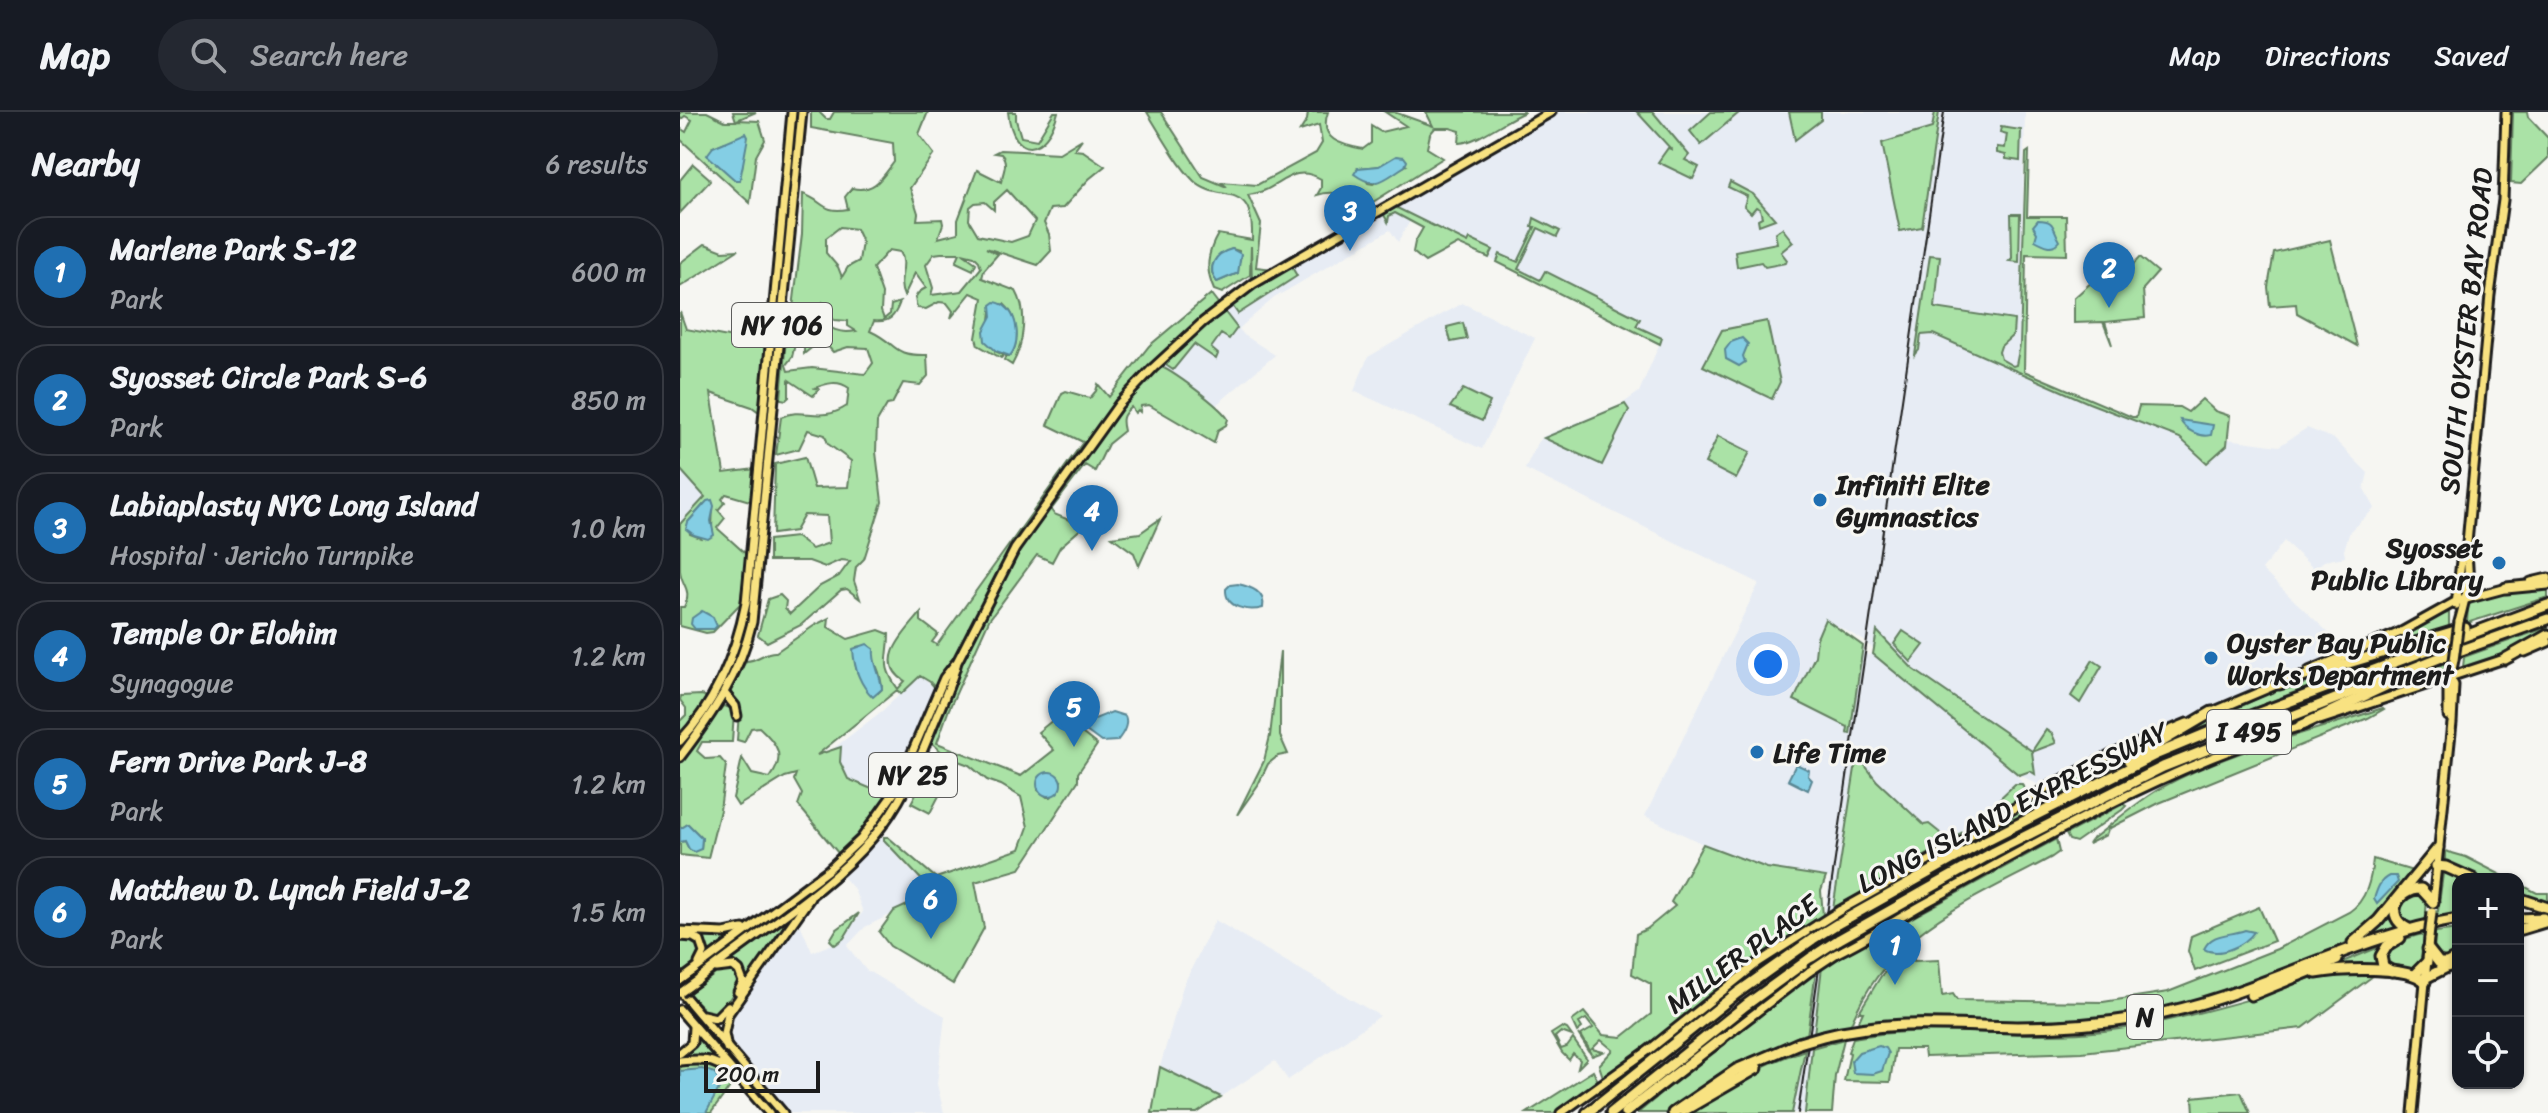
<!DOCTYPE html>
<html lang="en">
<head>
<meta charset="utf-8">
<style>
	:root { --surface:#171b24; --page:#242831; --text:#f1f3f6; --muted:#9ea1a6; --line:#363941; --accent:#1f6fb2 }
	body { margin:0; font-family:Sriracha,sans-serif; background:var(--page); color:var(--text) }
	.controls { position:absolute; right:24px; bottom:24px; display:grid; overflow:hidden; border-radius:16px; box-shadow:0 2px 6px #0004 }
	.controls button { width:72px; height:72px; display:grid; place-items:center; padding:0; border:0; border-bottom:2px solid var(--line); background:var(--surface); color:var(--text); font:40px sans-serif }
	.scale { position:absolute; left:24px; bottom:20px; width:116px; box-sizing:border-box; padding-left:8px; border:4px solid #1c1c1c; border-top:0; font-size:22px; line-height:28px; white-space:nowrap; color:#1c1c1c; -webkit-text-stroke:6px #f6f6f2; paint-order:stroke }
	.you { position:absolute; left:1088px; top:552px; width:28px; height:28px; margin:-20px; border:6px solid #fff; border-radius:50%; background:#1a73e8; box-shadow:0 0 0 12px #1a73e833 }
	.badge { display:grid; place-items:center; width:52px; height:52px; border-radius:50%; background:var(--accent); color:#fff; font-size:26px; font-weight:700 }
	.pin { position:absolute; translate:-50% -66px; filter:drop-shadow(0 2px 4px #0008) }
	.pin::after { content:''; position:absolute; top:42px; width:28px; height:24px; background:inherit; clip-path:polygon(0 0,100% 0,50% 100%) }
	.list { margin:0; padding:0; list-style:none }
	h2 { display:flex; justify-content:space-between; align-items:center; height:104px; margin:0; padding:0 32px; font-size:34px }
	h2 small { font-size:26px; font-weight:400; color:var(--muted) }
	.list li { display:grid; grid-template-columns:52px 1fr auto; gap:24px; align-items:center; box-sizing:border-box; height:112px; margin:0 16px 16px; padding:0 16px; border:2px solid var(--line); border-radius:32px }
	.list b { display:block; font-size:30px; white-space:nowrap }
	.list p { margin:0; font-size:26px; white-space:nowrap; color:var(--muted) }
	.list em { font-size:26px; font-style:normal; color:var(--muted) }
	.icon { flex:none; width:44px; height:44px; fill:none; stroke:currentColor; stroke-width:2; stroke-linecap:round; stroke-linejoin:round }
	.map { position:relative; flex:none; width:1868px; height:1001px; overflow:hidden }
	header { display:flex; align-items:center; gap:48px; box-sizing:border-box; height:112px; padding:0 40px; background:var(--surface); border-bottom:2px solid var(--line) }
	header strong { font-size:38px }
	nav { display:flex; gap:44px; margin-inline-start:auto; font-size:28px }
	.search { width:560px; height:72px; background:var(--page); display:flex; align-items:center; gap:20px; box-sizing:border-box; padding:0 28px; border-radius:44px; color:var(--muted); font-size:30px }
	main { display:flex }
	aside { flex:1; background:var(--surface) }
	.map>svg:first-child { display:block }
	.built { fill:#e7ecf4; fill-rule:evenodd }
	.green { fill:#aae2a6; stroke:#637f61; stroke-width:2; fill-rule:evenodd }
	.water { fill:#84cee4; stroke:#5a8794; stroke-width:2 }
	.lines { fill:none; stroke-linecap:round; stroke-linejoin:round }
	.major-casing { stroke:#1c1c1c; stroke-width:13 }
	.highway-casing { stroke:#1c1c1c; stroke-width:15 }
	.major { stroke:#f8e281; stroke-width:7 }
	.highway { stroke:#f8e281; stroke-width:9 }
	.rail { stroke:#1c1c1c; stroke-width:2 }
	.major-bridge-casing { stroke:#1c1c1c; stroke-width:13; stroke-linecap:butt }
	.highway-bridge-casing { stroke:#1c1c1c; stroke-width:15; stroke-linecap:butt }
	.major-bridge { stroke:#f8e281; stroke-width:7 }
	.highway-bridge { stroke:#f8e281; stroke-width:9 }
	.poi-dot { fill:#1f6fb2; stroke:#f6f6f2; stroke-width:3 }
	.labels { text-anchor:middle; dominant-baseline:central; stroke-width:6; stroke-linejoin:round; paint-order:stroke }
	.shield { fill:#f6f6f2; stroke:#5d5d5c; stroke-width:2 }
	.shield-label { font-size:26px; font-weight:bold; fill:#1c1c1c }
	.street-label { font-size:28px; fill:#1c1c1c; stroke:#f6f6f2 }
	.poi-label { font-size:28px; font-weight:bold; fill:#1c1c1c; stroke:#f6f6f2; text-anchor:start }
</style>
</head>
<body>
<header>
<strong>Map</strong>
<div class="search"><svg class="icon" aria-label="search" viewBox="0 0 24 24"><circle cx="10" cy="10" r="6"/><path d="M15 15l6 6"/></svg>Search here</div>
<nav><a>Map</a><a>Directions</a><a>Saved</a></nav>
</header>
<main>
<aside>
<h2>Nearby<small>6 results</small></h2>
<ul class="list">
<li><span class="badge">1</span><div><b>Marlene Park S-12</b><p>Park</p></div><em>600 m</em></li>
<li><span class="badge">2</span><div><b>Syosset Circle Park S-6</b><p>Park</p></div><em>850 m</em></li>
<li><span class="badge">3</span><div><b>Labiaplasty NYC Long Island</b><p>Hospital · Jericho Turnpike</p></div><em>1.0 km</em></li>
<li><span class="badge">4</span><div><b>Temple Or Elohim</b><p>Synagogue</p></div><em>1.2 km</em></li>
<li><span class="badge">5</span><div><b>Fern Drive Park J-8</b><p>Park</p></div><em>1.2 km</em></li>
<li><span class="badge">6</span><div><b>Matthew D. Lynch Field J-2</b><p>Park</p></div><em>1.5 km</em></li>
</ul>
</aside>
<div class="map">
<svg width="1868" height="1001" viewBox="0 0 1868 1001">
	<rect width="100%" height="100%" fill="#f6f6f2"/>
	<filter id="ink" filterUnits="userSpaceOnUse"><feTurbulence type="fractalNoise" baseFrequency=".0125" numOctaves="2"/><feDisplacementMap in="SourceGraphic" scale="16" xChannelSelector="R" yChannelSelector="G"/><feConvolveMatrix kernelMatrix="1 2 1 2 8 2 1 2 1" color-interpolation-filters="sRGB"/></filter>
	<g filter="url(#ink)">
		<!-- built -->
		<g class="built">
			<path d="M 877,0 L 1345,0 L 1340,233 L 1336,256 L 1500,326 L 1526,352 L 1546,333 L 1547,327 L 1599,334 L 1627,316 L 1654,327 L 1688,361 L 1684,377 L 1695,396 L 1670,419 L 1664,438 L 1665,445 L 1644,449 L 1634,457 L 1604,429 L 1582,458 L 1668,539 L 1367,674 L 1357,672 L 1336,661 L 1344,675 L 1344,685 L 1268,731 L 1245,713 L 1197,669 L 1181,649 L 1177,650 L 1124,1001 L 1111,1001 L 1150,766 L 1087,756 L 1023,732 L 965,704 L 1079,471 L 845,357 L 856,333 L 864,324 L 942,292 L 959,280 L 982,226 L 956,214 L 959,207 L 865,160 L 861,168 L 837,157 L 840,152 L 820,143 L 817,150 L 809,146 L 812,138 L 791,127 L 788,132 L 728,105 L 730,109 L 718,130 L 710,118 L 594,186 L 564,212 L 559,217 L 564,223 L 595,243 L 535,294 L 500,265 L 476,253 L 572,174 L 857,9 ZM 1152,511 L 1183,528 L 1295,625 L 1191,541 L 1189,544 L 1184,539 L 1184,536 Z"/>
			<path d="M 782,191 L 855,226 L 802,337 L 674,279 L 688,245 Z"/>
			<path d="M 0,357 L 25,385 L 0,412 Z"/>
			<path d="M 240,564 L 256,577 L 242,614 L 206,683 L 168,667 L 154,636 L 202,599 Z"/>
			<path d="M 199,721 L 224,752 L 255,781 L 185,815 L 167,834 L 186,858 L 265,904 L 257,972 L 264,1001 L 107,1001 L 80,966 L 50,935 L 54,901 L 118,807 L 132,840 L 158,830 L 183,800 L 174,777 L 161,762 Z"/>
			<path d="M 535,808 L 700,904 L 608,968 L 595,949 L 541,985 L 480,955 L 503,874 Z"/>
		</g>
		<!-- green -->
		<g class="green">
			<path d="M 0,0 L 27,0 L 45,9 L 56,9 L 53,0 L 76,0 L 57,8 L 79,9 L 85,28 L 76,44 L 70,91 L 0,27 L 0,16 L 6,20 L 12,8 L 5,4 L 0,8 ZM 45,30 L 64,40 L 62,56 L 33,35 Z"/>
			<path d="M 131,0 L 139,0 L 146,7 L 150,7 L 154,0 L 248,0 L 239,22 L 254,42 L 230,76 L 238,101 L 237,108 L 262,107 L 263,112 L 258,126 L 278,121 L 278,108 L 297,58 L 321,70 C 323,60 329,50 321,42 L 314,41 L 320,38 L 379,41 L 402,27 L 394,38 L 403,39 L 425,54 L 409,67 L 383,96 L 370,97 L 364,111 L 369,122 L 371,139 L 358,153 L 306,136 L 318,142 L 304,158 L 302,166 L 336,179 C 348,200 344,232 332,253 L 324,248 L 326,244 L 330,244 C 341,230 337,203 324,192 L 311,199 L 310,208 L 315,239 L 324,243 L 321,246 L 298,233 L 296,226 L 303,186 L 291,181 L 271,206 L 273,199 L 267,191 L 259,190 L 246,197 L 238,196 C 232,186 237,180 246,176 L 235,161 L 224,184 C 216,169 229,153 220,140 L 209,138 L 193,156 L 202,182 L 201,199 L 204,207 L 210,202 L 211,193 L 220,190 C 215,204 210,211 194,209 L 190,219 C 219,232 210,244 247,243 L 248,264 L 240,273 L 223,271 L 212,292 L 207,293 L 197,310 L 196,340 L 202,390 L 184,447 L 176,455 L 174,469 L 180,487 L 167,477 L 161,478 L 121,513 L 87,530 L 78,523 L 88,487 L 100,483 L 106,489 L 105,497 L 110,502 L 140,474 L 159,464 L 170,449 L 161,448 L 145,455 L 129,449 L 89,449 L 89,428 L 116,425 L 132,437 L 149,431 L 147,404 L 124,403 L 115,419 L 93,422 L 95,352 L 125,345 L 134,376 L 168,375 L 171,349 L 148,332 L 145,323 L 128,318 L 119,337 L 96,343 L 101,305 C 123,294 140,312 167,294 L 169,276 C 158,268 147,271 135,276 L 139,277 L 133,284 L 109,268 L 109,285 L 106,288 L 101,287 L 107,213 L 114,209 L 136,210 L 114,200 L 113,196 L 122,122 L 123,82 C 143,88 142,102 168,97 L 165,85 L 172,76 C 194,81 202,66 214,50 L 213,31 L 131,16 ZM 327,78 L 355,109 L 348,124 L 331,130 L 298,123 L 289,108 L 290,95 L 295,91 L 305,90 L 314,98 L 314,90 ZM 160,115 L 176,117 L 182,130 L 179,149 L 168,155 L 162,165 L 158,155 L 146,141 L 146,126 ZM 261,141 L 280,141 L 276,150 L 293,158 L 296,151 L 282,141 L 294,144 L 299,149 L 301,156 L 282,179 L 251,183 L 253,176 L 246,153 L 254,142 ZM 143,191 L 154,208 L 168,209 L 168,214 L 176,219 C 161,222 147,218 141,204 ZM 119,229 L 124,232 L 124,242 L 135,233 L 145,231 L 153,240 L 168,235 L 188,236 L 193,251 L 185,262 L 132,256 L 108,259 L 106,253 L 112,245 L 115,232 Z"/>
			<path d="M 328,0 L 336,0 L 336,8 L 341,25 L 357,28 L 374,0 L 378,0 C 366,45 333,48 328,0 Z"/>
			<path d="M 467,0 L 481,0 L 523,65 L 547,75 L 541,70 L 577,73 L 636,41 L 642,31 L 639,13 L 620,19 L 627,8 L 628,0 L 648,0 C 638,28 662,33 683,37 L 691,31 L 691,14 L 701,20 L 726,14 L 705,0 L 714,0 L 753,14 L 746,0 L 845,0 C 824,8 799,30 779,31 L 780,19 L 770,16 L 755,16 L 750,22 L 747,36 L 763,46 L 693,90 C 672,88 659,76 637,83 L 641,76 L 641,67 C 610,49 599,80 568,83 L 581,112 L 576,155 L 593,157 L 572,171 L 571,134 L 570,163 L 542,181 L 534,178 C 525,158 527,141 538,122 L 572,128 C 574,64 540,94 514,69 C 497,52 480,21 467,0 ZM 699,54 L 725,54 L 693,72 L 688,71 L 678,56 ZM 552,137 L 559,139 L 558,161 L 537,170 C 525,155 536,143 552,137 Z"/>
			<path d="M 957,0 L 973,0 L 1009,43 L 1005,48 L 1019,55 L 1013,67 L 978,50 L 988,36 L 991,37 Z"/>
			<path d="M 1031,0 L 1060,0 L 1021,33 L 1010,19 Z"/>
			<path d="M 1109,0 L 1141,0 L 1141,8 L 1115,28 Z"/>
			<path d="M 1255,0 L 1259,0 L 1242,115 L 1220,119 L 1202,31 L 1252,16 Z"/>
			<path d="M 1833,0 L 1847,0 L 1848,5 L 1868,26 L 1868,46 L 1841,72 L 1831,71 Z"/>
			<path d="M 1321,15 L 1341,18 L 1340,49 L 1326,47 L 1326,43 L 1317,41 L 1317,35 L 1325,36 L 1327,22 L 1320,20 Z"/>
			<path d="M 1349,39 L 1347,104 L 1386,104 L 1387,143 L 1346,142 L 1344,259 L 1452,305 L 1456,305 L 1459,294 L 1499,295 L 1508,300 L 1522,287 L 1535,299 L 1550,304 L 1547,333 L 1527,351 L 1500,326 L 1409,291 L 1253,222 L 1241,223 L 1239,238 L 1235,243 L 1250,143 L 1260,144 L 1255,196 L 1334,208 L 1333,223 L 1321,234 L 1319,240 L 1321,247 L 1333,254 L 1336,253 L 1340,233 L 1346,41 Z"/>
			<path d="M 13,52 L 29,66 L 30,69 L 0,101 L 0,68 Z"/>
			<path d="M 1050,70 L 1073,82 L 1095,107 L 1079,113 L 1078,107 L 1082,105 L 1080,97 L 1076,95 L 1071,101 L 1064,94 L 1067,84 L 1048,75 Z"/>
			<path d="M 709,92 L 788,131 L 790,127 L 813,138 L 809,146 L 778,132 L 745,150 L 733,140 L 735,130 L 743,116 L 715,101 L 709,104 L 708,110 L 700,96 Z"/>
			<path d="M 1331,102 L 1340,102 L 1339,150 L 1329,149 L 1332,146 Z"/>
			<path d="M 854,106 L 880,119 L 877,125 L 858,116 L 838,157 L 860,168 L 865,159 L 960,207 L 956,214 L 982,226 L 980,232 L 817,150 L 820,142 L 838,150 L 855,115 L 852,115 Z"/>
			<path d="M 1102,116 L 1113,130 L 1101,140 L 1107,148 L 1106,151 L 1085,155 L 1081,150 L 1057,155 L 1055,139 L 1097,131 L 1095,121 Z"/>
			<path d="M 1650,128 L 1677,234 L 1617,201 L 1616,192 L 1590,194 L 1588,175 L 1594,141 Z"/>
			<path d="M 25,132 L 43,139 L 58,138 L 0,175 L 0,151 Z"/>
			<path d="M 1426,145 L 1445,161 L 1460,145 L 1478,160 L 1463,177 L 1465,206 L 1425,210 L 1432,233 L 1423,210 L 1394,211 L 1394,186 L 1414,168 L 1414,146 Z"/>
			<path d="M 609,150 L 617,164 L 558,202 L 549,189 Z"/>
			<path d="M 531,182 L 557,216 L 549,227 L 541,222 L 531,236 L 538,242 L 536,247 L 514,232 L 493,258 L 480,249 L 477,253 C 492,258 541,295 548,307 L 546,313 L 538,318 L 534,331 L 469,293 L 461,294 L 460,300 L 458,298 L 455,301 L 451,295 C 442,303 441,307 444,319 L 428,332 L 415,359 L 405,353 L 371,398 L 374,402 L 404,414 L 380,435 L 372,450 L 357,443 L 309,508 L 269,597 L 257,631 L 341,664 L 374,638 L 358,620 L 379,603 L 417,633 L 398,661 L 398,669 L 340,757 L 295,770 L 304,816 L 273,872 L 210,834 L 199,820 L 214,799 L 254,781 L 204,728 L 204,725 L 208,725 L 256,766 L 340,737 L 348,715 L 341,685 L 321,673 L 307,668 L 289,653 L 267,645 L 250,629 L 276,551 L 256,577 L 250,570 L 240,564 L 221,582 L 217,578 L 137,643 L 161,635 L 160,650 L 168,667 L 206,683 L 181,719 L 158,741 L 118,693 L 122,682 L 114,668 L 116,662 L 105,665 L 58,694 L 53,686 L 62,646 L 72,662 L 90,666 C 106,644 98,632 79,615 L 71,616 L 64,630 L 57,628 L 59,600 L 48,582 L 66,549 C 78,549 85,539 96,540 L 135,513 L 149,506 L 148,515 L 168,527 L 199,518 L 209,522 C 209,549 200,551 218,577 L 225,569 C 193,550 226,519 241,501 L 241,509 L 258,522 L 252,530 L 257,533 L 403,330 L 368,313 L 382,281 L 386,279 L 410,286 L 416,279 L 418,272 L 429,285 L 469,234 ZM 184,534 C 194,546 201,561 202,577 L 198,581 C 178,567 172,560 177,535 ZM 359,667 L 381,669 L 378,678 L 371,685 L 367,685 L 358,678 Z"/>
			<path d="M 0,200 L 6,217 L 53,226 L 59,226 L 62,221 L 79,224 L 85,216 L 83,303 L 72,295 L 31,281 L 44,361 L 76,357 L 73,390 L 46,382 L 42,387 L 45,390 L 38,398 L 45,406 L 37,416 L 67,443 L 60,492 L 33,520 L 26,521 L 0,514 L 0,495 L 4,495 C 13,476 1,474 0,458 C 0,443 0,427 0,412 L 25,385 L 0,357 ZM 24,392 L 33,394 L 32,416 L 21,426 L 10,422 L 8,410 Z"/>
			<path d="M 1087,209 L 1100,270 L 1092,287 L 1023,254 L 1042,218 Z"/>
			<path d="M 783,211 L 787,227 L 771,230 L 767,215 Z"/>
			<path d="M 783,277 L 810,290 L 802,309 L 770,295 Z"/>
			<path d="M 945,292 L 949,298 L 922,353 L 864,326 Z"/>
			<path d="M 1038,324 L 1070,340 L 1056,367 L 1025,351 Z"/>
			<path d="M 480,407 L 459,454 L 454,441 L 432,425 L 460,421 Z"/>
			<path d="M 1868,473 L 1868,485 L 1787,511 L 1788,494 L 1792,489 L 1850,475 Z"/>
			<path d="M 1769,501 L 1769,517 L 1694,538 L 1762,502 Z"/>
			<path d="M 1145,507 L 1183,534 L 1170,622 L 1167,621 L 1168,615 L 1114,588 L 1135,544 L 1137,526 Z"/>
			<path d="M 1868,515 L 1868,520 L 1818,545 L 1786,557 L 1783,556 L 1784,545 Z"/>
			<path d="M 1197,519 L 1233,557 L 1352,639 L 1366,618 L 1372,622 L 1376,631 L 1352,640 L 1355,662 L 1350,659 L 1339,663 L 1193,542 Z"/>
			<path d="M 1223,519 L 1244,533 L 1231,550 L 1214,532 Z"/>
			<path d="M 1744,531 L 1485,630 L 1608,572 Z"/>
			<path d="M 600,539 L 600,624 L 608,642 L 598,644 L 588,652 L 578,673 L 557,703 L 584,649 L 590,624 Z"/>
			<path d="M 1413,548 L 1422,554 L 1400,591 L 1391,584 Z"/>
			<path d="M 1765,551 L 1764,563 L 1660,598 Z"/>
			<path d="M 21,583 L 25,584 L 26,591 L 0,623 L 0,609 L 6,603 L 6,596 L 0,588 L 1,584 Z"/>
			<path d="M 1665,588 L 1609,614 L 1513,649 L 1387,708 L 1513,647 Z"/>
			<path d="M 43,594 L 51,596 L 54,600 L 52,630 L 22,630 L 17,639 L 26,647 L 40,646 L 46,653 L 40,698 L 28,746 L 0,743 L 0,730 L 5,729 L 9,737 L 21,737 L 22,726 L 8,712 L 0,717 L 0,647 Z"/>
			<path d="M 1703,596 L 1704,597 L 1688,606 L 1479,691 L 1428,717 L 1426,723 L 1408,732 L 1411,728 C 1434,711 1456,690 1481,676 C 1550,638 1629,621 1703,596 Z"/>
			<path d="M 1480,625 L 1456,642 L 1369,688 L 1367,679 L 1392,665 Z"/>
			<path d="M 1181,648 L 1197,669 L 1244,713 L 1249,712 L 1269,728 L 1306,706 L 1316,695 L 1314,692 L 1335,672 L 1342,672 L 1346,682 L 1341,688 L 1153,797 L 1176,650 Z"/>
			<path d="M 241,672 L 260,682 L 250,701 L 231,691 Z"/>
			<path d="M 1354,687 L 1359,693 L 1155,807 L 1155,804 Z"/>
			<path d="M 1443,692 L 1446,694 L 1442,698 L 1396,730 L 1389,728 L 1386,722 Z"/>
			<path d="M 1363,720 L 1364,722 L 1153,840 L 1152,838 Z"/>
			<path d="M 1376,727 L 1379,740 L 1372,745 C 1289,790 1207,819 1170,914 L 1134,922 L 1142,855 Z"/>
			<path d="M 1023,732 L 1087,756 L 1146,765 L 1141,779 L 1143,804 L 1070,852 L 924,968 L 919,953 L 933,938 L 921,928 L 912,937 L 923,940 L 912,944 L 898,922 L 912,942 L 901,923 L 913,916 L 906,907 L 899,911 L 902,916 L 897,920 L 892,909 L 904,900 L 923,923 L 942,925 L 971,902 L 971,872 L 952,862 L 956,822 L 967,817 L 995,794 L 991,790 Z"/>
			<path d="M 1765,739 L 1786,745 L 1829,767 L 1801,767 L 1765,750 Z"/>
			<path d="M 1693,747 L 1733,759 L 1692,813 L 1675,827 L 1591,864 L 1516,889 L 1472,900 L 1399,910 L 1349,911 L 1241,906 L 1177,913 L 1183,900 L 1179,900 L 1201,864 L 1233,832 L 1234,849 L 1259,848 L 1262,884 L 1273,882 L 1277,888 L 1423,890 L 1488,880 L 1597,837 L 1669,800 C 1687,788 1691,767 1693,747 Z"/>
			<path d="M 1768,759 L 1789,767 L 1778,767 L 1778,802 L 1746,810 L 1723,812 L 1716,795 L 1733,778 L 1747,786 L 1746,800 L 1758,799 L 1763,762 Z"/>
			<path d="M 1838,771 L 1857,781 L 1868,781 L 1868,794 L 1838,784 Z"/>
			<path d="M 123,791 L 70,867 L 65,865 L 61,856 L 49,850 Z"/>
			<path d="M 1713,792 L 1718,817 L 1683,828 Z"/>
			<path d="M 1579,795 L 1594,829 L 1515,859 L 1508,839 L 1511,824 Z"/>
			<path d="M 179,801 L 164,826 L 155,833 L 150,828 L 156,818 Z"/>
			<path d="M 1139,815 L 1054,876 L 950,960 L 1053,874 Z"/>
			<path d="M 1778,817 L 1778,843 L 1761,849 L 1754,841 L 1755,823 L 1744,825 L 1740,853 L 1734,859 L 1707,855 L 1703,840 C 1722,822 1753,821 1778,817 Z"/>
			<path d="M 55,821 L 56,822 L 25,847 L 24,828 L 15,822 Z"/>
			<path d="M 0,826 L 13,827 L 22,833 L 20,847 L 0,862 Z"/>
			<path d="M 1702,834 L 1703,855 L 1645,857 Z"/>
			<path d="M 1132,851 L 1016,944 L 938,1001 L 1067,897 Z"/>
			<path d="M 45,855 L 57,859 L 60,871 L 40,901 L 25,902 L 21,897 L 22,895 L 8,882 Z"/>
			<path d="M 1136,859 L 1127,924 L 1117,926 L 1037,963 L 988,1001 L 958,1001 L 1062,914 Z"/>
			<path d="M 1654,859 L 1737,864 L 1738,867 L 1693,864 L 1623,916 L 1402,940 L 1245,945 L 1244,937 L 1215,937 L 1210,970 L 1164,969 L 1170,941 L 1168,940 L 1173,926 C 1255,910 1340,929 1424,919 C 1479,913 1531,898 1585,883 C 1609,876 1629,864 1654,859 Z"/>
			<path d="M 882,915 L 887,917 L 892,924 L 881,920 L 875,925 L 881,937 L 887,935 L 893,927 L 907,947 L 898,956 L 900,948 L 893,942 L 889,948 L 882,941 L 871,922 Z"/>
			<path d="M 18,923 L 41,950 L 28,945 L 5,947 L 4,945 L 11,939 Z"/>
			<path d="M 1164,927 L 1155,964 L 1152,1001 L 1125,1001 L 1132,936 Z"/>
			<path d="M 1125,938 L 1112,1001 L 1014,1001 C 1043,971 1086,951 1125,938 Z"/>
			<path d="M 21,949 L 42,955 L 55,968 L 31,1001 L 0,1001 L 0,951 Z"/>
			<path d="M 480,955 L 541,985 L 517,1001 L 472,1001 Z"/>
			<path d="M 913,959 L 919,971 L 874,1001 L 847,1001 Z"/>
			<path d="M 1561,980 L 1570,1001 L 1514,1001 L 1513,985 Z"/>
		</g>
		<!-- water -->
		<g class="water">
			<path d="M 66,21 L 68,25 L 60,68 L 55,68 L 27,43 L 33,35 Z"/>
			<path d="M 716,44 L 724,45 L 727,49 L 725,54 C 704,67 697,79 674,62 L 678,56 L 699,54 Z"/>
			<path d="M 1358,108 C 1376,108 1372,116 1380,129 C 1373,138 1364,133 1355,128 L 1357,121 L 1353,114 Z"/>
			<path d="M 552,137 L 561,142 L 558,161 L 537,170 C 526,156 535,141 552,137 Z"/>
			<path d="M 315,190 C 337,193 343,228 330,244 L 316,239 L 305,229 L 304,219 L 312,204 L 311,193 Z"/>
			<path d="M 1062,226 L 1068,232 L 1063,244 L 1065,250 L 1059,254 L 1046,247 L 1045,238 L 1051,230 Z"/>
			<path d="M 1500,308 L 1533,313 L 1531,323 C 1520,326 1505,318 1500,308 Z"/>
			<path d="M 32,388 L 34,394 L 31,409 L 34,423 L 28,427 L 14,423 L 6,417 L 8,410 L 27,389 Z"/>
			<path d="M 558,472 C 571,475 586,480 583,496 C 568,500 545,496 546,477 L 550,473 Z"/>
			<path d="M 22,499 L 33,505 L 37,514 L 34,517 L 15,517 L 11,512 L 12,506 Z"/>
			<path d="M 187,532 L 194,537 C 192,551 201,563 202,577 L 193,585 C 180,573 174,555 173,537 Z"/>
			<path d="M 432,600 L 445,604 C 449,613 443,622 437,629 L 421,630 L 406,619 L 412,608 Z"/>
			<path d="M 1116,652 L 1129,658 L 1128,664 L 1132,668 L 1128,678 L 1108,668 Z"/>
			<circle cx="369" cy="672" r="12"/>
			<path d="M 8,712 L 22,726 L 21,737 L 14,740 L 9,737 L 5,729 L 0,730 L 0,717 Z"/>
			<path d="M 1709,764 L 1716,764 L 1718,770 L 1697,792 L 1694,787 C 1697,777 1700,768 1709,764 Z"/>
			<path d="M 1565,818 L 1574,820 C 1565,833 1539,846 1524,837 C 1532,820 1549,824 1565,818 Z"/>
			<path d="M 1199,934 L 1205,936 L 1208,941 L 1202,959 L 1193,962 L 1173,961 L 1171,949 L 1179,940 Z"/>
			<path d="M 22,957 L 35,961 L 41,973 L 26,1001 L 0,1001 L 0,959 Z"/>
		</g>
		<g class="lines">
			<!-- major casing -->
			<g class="major-casing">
				<g id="major">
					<path d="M 1851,470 L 1868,466"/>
					<path d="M 1776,493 L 1781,449 L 1786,442"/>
					<path d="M 1779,510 C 1785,489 1792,463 1786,442 L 1810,183 L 1823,88 L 1826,0"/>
					<path d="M 1845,540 L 1868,530"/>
					<path d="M 1629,559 L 1723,519 L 1775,490 L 1831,475"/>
					<path d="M 45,582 L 55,594 L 57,604"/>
					<path d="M 1530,601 L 1603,570"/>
					<path d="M 1768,604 L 1768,576 L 1774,548"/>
					<path d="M 1640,608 L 1830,545"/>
					<path d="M 0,629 C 36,591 56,541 66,491 L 112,0"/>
					<path d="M 0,645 C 32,603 60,562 72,510 L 122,0"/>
					<path d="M 1753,791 L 1772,611 L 1774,573 L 1771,567"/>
					<path d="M 1159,799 L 1270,737 L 1366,676 L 1433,642 L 1507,611"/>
					<path d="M 0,819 L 44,821 L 63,817"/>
					<path d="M 0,824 L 13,825 L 20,829 L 24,841 L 19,851"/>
					<path d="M 1157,841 C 1186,827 1214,809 1242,793 C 1363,727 1492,651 1625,613"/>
					<path d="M 37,856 L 53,854 L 59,859 L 63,870 L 58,880"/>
					<path d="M 18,868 C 75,821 146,781 193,725 C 220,694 236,656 251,618 C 260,595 271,574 277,550 L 335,437 L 439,292 L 473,256 L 523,210 L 573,172 L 871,0"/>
					<path d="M 0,869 L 148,758 L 181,727 L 216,678 L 264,566 L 275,552"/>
					<path d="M 0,879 L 103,1001"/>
					<path d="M 0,898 L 89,1001"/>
					<path d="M 23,903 L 36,906 L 48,894"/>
					<path d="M 1040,928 L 1130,859"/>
					<path d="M 47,936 L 44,921 L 48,902 L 130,786"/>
					<path d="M 0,941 L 12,931 L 13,915"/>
					<path d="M 0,949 C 21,947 32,946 50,960"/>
					<path d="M 881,1001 L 969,938 L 1079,850 L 1137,813"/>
					<path d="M 1733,1001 L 1749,826"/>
				</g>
			</g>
			<!-- highway casing -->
			<g class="highway-casing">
				<g id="highway">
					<path d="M 1826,476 L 1868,472"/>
					<path d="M 1825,547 L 1868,523"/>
					<path d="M 1599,572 L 1785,516"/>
					<path d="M 1620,614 L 1725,565"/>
					<path d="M 1449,649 L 1532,600"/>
					<path d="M 1756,754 L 1766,755 L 1793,767"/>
					<path d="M 1838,786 L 1868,796"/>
					<path d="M 1838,807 L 1863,806"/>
					<path d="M 1157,812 L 1307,728 L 1477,642 L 1552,611 L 1868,493"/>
					<path d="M 1729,817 C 1702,805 1718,776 1741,777 L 1753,790"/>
					<path d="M 1838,818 L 1868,809"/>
					<path d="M 1158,828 L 1314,740 L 1483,655 L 1759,546 L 1868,507"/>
					<path d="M 1673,831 L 1698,809 L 1758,736"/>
					<path d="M 1748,837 L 1759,851 L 1767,851 L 1778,845"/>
					<path d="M 1711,859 L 1703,854 L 1701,844 L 1707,834 L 1720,826"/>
					<path d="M 1636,861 C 1659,857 1729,853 1745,870"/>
					<path d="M 1735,862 L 1747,850"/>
					<path d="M 1745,866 L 1771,853"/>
					<path d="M 1571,883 L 1657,848"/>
					<path d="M 1143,924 C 1212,907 1267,914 1337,915 C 1379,915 1422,912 1464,905 C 1574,886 1669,825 1778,807"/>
					<path d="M 1003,999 L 1077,956"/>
					<path d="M 907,1001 L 1057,881 L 1133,827"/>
					<path d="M 931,1001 L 1066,893 L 1132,845"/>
					<path d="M 945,1001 L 1041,927"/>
					<path d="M 993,1001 L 1056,958 L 1119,931"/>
				</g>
			</g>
			<!-- major -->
			<use href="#major" class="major"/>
			<!-- highway -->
			<use href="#highway" class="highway"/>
			<!-- rail -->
			<path class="rail" d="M 1118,1001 L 1264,0"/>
			<!-- major-bridge casing -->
			<g class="major-bridge-casing">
				<g id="major-bridge">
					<path d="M 1774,548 L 1779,510"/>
					<path d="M 1137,813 L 1159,799"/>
					<path d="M 1749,826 L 1752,800"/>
					<path d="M 1130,859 L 1157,841"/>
					<path d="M 0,881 L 18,868"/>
				</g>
			</g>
			<!-- highway-bridge casing -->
			<g class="highway-bridge-casing">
				<g id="highway-bridge">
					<path d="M 1133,827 L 1157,812"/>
					<path d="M 1132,845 L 1158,828"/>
					<path d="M 1119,931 L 1143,924"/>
				</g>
			</g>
			<!-- major-bridge -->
			<use href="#major-bridge" class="major-bridge"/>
			<!-- highway-bridge -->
			<use href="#highway-bridge" class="highway-bridge"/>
		</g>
	</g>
	<!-- markers -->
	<g class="poi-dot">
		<circle cx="1140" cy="388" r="8"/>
		<circle cx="1819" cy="451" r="8"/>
		<circle cx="1531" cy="546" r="8"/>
		<circle cx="1077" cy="640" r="8"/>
	</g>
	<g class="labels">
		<!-- shield labels -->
		<g class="shield">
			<rect x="52" y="191" width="100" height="44" rx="6"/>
			<rect x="1527" y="598" width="84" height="44" rx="6"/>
			<rect x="189" y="641" width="88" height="44" rx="6"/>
			<rect x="1447" y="883" width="36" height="44" rx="6"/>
		</g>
		<g class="shield-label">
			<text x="102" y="213">NY 106</text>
			<text x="1569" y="620">I 495</text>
			<text x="233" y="663">NY 25</text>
			<text x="1465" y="905">N</text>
		</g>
		<!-- street labels -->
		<g class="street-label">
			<text transform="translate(1786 219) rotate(-84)">SOUTH OYSTER BAY ROAD</text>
			<text transform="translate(1333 695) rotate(-27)">LONG ISLAND EXPRESSWAY</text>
			<text transform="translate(1062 842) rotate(-36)">MILLER PLACE</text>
		</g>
		<!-- poi labels -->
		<g class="poi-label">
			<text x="1156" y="372">Infiniti Elite<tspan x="1156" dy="32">Gymnastics</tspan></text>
			<text x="1803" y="435" text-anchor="end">Syosset<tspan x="1803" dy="32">Public Library</tspan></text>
			<text x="1547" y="530">Oyster Bay Public<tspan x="1547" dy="32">Works Department</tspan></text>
			<text x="1093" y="640">Life Time</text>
		</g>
	</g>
</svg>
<div class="controls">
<button>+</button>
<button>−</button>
<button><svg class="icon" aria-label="locate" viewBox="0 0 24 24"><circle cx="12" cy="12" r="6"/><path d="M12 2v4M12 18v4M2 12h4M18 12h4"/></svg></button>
</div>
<div class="scale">200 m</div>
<div class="you"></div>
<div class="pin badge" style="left:1215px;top:873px">1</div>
<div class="pin badge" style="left:1429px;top:196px">2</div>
<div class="pin badge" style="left:670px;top:139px">3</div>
<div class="pin badge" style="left:412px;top:439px">4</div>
<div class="pin badge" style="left:394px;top:635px">5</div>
<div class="pin badge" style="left:251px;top:827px">6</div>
</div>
</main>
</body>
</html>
